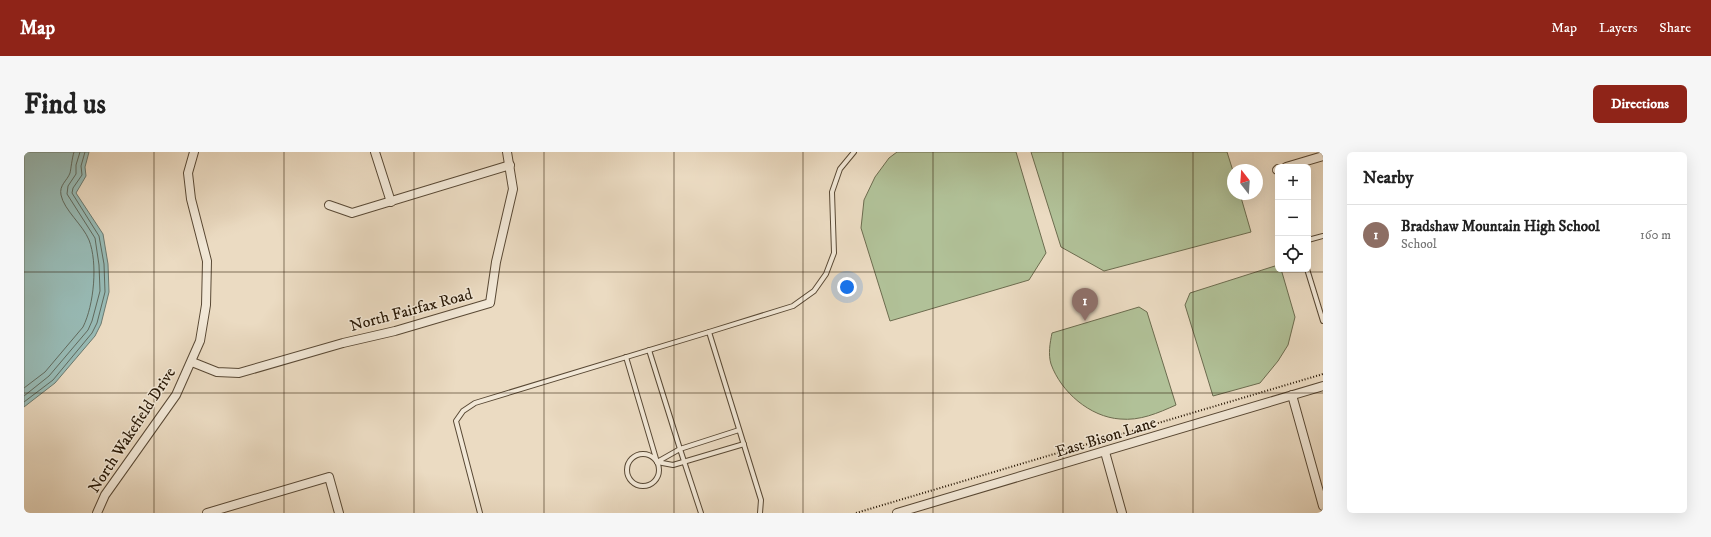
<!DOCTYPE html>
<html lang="en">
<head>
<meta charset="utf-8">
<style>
	:root { --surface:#fff; --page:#f6f6f6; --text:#222; --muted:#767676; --line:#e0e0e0; --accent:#8f2418 }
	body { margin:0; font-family:"IM FELL DW Pica",serif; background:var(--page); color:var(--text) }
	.controls { position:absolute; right:12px; top:12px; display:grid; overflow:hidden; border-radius:6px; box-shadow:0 4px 16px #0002 }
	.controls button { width:36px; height:36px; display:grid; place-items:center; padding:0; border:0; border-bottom:1px solid var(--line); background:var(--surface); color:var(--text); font:20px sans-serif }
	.compass { position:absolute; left:1203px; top:12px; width:36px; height:36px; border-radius:50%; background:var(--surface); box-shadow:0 4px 16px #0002; rotate:343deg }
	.you { position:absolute; left:823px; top:135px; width:14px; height:14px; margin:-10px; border:3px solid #fff; border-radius:50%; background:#1a73e8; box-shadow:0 0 0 6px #1a73e833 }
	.badge { display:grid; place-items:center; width:26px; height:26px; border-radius:50%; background:var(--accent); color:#fff; font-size:13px; font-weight:700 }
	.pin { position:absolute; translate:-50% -33px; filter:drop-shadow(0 1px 2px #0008) }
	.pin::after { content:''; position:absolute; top:21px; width:14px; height:12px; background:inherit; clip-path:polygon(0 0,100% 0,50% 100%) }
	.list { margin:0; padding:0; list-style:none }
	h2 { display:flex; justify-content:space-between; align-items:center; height:52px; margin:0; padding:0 16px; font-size:17px }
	h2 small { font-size:13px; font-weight:400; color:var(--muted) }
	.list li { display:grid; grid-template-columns:26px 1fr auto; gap:12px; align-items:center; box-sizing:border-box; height:60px; padding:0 16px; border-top:1px solid var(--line) }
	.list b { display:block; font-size:15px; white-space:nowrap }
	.list p { margin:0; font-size:13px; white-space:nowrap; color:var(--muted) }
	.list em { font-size:13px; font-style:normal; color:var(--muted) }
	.icon { flex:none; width:22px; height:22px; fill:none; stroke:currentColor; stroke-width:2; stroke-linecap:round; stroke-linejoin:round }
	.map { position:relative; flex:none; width:1299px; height:361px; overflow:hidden; border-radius:6px }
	header { display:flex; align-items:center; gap:24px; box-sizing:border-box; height:56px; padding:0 20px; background:var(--accent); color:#fff }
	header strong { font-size:19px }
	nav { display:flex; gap:22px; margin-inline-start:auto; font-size:14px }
	.intro { display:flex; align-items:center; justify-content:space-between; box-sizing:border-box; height:96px; padding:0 24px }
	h1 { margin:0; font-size:28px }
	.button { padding:10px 18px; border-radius:6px; background:var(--accent); color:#fff; font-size:14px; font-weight:700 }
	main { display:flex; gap:24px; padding:0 24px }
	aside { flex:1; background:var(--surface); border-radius:6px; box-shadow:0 4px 16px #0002 }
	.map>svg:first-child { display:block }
	.green { fill:#b1c198; stroke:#6c6c4f }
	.water { fill:#98bbb6; stroke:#6b7a70 }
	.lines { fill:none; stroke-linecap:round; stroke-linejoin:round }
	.shore { stroke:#606a5e; stroke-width:1 }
	.lane-casing { stroke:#594935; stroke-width:6 }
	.street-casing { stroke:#594935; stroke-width:10 }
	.path { stroke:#281806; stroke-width:2; stroke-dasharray:1 2; stroke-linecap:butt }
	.lane { stroke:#f2e8d7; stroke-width:4 }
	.street { stroke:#f2e8d7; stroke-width:8 }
	.grid { fill:none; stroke:#281806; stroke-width:1; stroke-opacity:0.55 }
	.labels { text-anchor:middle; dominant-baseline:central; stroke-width:3; stroke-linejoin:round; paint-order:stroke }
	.street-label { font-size:16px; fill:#281806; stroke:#f2e8d7 }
</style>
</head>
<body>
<header>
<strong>Map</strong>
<nav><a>Map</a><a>Layers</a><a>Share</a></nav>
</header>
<div class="intro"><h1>Find us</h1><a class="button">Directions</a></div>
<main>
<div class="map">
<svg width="1299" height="361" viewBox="0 0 1299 361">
	<rect width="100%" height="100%" fill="#ebdbc2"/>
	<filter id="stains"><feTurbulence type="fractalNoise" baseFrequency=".005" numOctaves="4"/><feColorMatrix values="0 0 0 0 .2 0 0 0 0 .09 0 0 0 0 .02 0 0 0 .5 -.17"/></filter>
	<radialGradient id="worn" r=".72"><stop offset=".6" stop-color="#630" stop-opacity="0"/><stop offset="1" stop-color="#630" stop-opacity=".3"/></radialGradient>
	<!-- green -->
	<g class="green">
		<path d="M 873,0 L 992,0 L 1022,101 L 1005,128 L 866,169 L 837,76 L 840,48 L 851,25 L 865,6 Z"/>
		<path d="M 1007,0 L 1203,0 L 1209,19 L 1209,42 L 1216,42 L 1227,80 L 1080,119 L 1037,95 Z"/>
		<path d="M 1254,113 L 1254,117 L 1257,117 L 1271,165 L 1264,193 L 1254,209 L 1236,231 L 1189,244 L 1161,153 L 1166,141 Z"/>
		<path d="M 1115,155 L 1123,160 L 1152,253 C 1134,261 1116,269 1096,267 C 1066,265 1037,240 1027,212 C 1024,202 1026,191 1028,181 Z"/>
	</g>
	<!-- water -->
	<path class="water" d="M 0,0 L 65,0 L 61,15 L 62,24 L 52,41 L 79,82 L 84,112 L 85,140 L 77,172 L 71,184 L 31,231 L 0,255 Z"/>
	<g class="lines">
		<!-- shore -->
		<g class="shore">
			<path d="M 0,236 L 21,220 L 59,175 C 70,153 74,111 65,88 C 59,73 40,58 37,43 C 35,33 43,29 46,21 C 47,17 48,6 50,0"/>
			<path d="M 0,244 L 25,224 L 64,178 L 68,169 L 76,139 L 75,113 L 71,86 L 43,42 L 44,34 L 52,22 L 52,13 L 56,0"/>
			<path d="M 0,250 L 29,228 L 68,181 L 73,171 L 81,140 L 80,112 L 75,84 L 48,41 L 49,36 L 58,23 L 57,14 L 61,0"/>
		</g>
		<!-- lane casing -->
		<g class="lane-casing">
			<g id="lane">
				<path d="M 1284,88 L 1299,84"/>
				<path d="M 1283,117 L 1299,169"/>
				<path d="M 625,198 L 656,297 L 715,278"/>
				<path d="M 602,205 L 633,310 L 649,313 L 720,292"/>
				<circle cx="619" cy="318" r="16"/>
				<path d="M 633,310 L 656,297 L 677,361"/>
				<path d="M 456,361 L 432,269 L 439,259 L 451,251 L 685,180"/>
				<path d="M 736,361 L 737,348 L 685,180 L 769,154 L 790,139 L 802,122 L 810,101 L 808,40 L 816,17 L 830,0"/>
			</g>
		</g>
		<!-- street casing -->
		<g class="street-casing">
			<g id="street">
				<path d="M 351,0 L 367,50"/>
				<path d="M 1262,15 L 1299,4"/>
				<path d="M 1253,18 L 1254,17"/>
				<path d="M 305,53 L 328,61 L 486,13"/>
				<path d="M 168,210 L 193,220 L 215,221 L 319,191 L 371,179 L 466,151 L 472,110 L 489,37 L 483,0"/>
				<path d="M 1268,243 L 1299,354"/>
				<path d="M 1081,300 L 1098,361"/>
				<path d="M 73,361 L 81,343 L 152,243 L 176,189 L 182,153 L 183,109 L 167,47 L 164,21 L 170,0"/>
				<path d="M 183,361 L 305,325 L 315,361"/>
				<path d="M 873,361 L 1299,234"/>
			</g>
		</g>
		<!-- path -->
		<path class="path" d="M 832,361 L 1299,222"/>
		<!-- lane -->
		<use href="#lane" class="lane"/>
		<!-- street -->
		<use href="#street" class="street"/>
	</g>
	<!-- grid -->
	<path class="grid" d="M 130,0 L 130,361M 260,0 L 260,361M 390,0 L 390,361M 520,0 L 520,361M 650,0 L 650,361M 779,0 L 779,361M 909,0 L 909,361M 1039,0 L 1039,361M 1169,0 L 1169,361M 0,120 L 1299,120M 0,241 L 1299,241"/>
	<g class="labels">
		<!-- street labels -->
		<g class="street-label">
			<text transform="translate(387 158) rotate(-15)">North Fairfax Road</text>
			<text transform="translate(108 278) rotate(-57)">North Wakefield Drive</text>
			<text transform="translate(1082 285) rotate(-17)">East Bison Lane</text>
		</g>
	</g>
	<rect width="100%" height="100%" filter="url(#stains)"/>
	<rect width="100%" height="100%" fill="url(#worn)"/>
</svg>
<div class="controls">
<button>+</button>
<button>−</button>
<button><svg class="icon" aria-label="locate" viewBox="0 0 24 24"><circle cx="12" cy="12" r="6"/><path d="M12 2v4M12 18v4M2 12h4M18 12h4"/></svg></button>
</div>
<svg class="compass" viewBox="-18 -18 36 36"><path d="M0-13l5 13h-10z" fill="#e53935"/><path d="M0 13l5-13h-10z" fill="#767676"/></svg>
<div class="you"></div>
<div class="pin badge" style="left:1061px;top:169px;background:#8d6e63">1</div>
</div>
<aside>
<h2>Nearby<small></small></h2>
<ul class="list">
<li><span class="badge" style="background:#8d6e63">1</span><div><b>Bradshaw Mountain High School</b><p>School</p></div><em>160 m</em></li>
</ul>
</aside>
</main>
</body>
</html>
